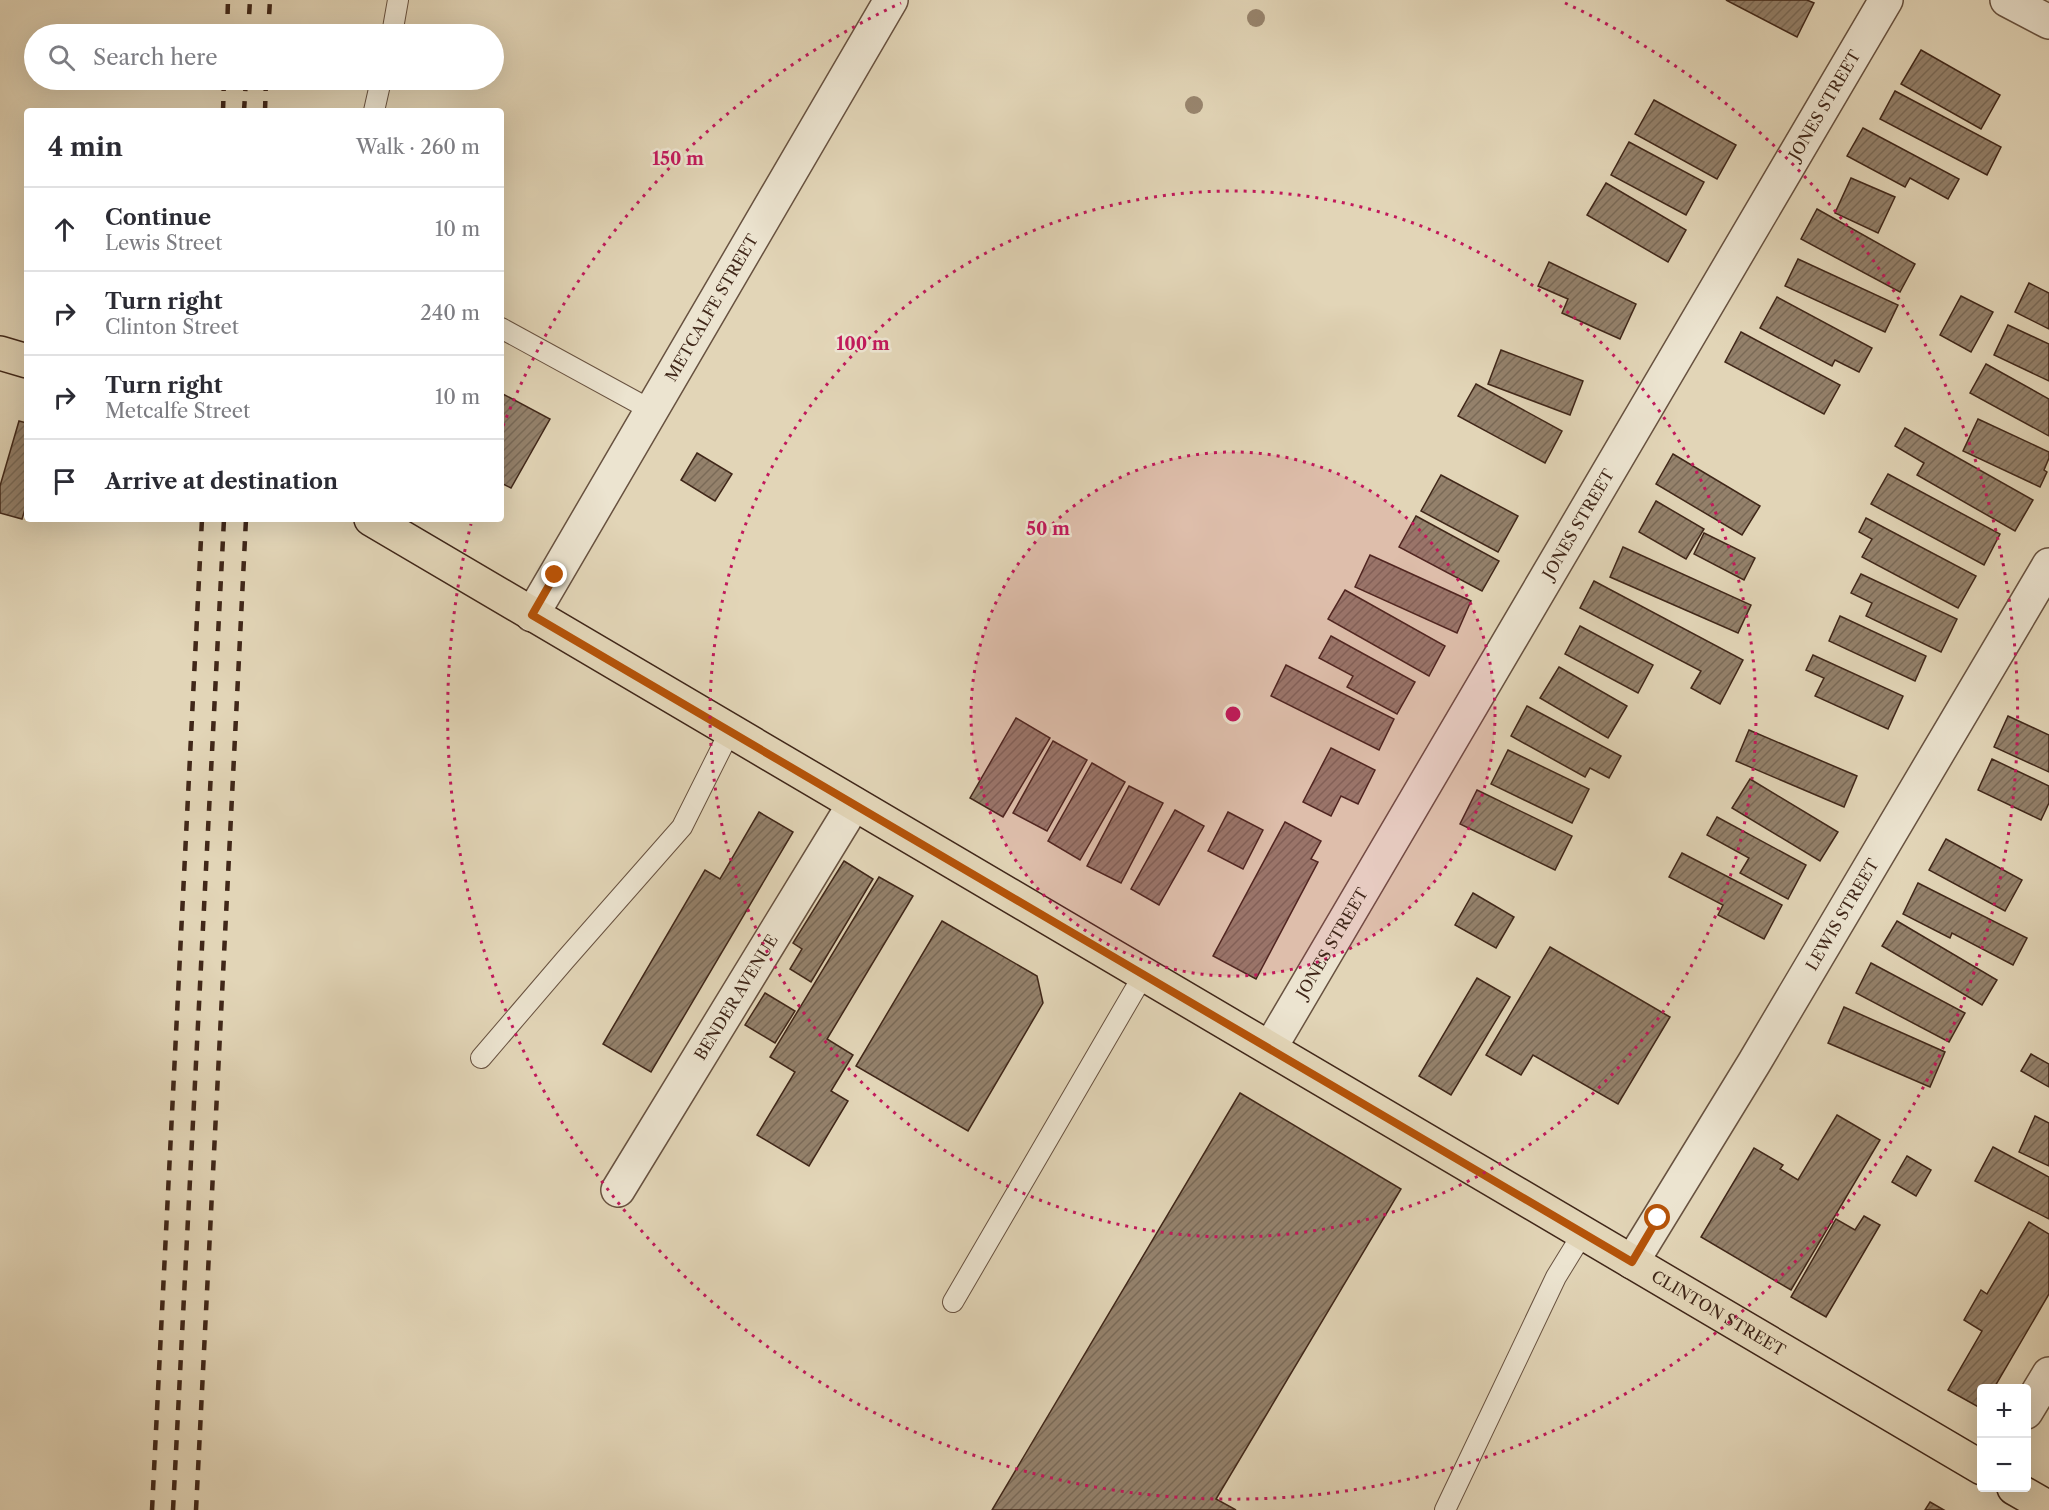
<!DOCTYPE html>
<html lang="en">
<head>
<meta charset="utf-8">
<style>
	:root { --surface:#fff; --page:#f2f2f3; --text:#2b2b33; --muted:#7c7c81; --line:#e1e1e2 }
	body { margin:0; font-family:"Libre Caslon Text",serif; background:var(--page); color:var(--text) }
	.controls { position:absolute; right:18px; bottom:18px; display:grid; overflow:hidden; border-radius:6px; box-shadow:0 6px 24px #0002 }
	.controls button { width:54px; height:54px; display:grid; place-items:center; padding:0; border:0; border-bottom:2px solid var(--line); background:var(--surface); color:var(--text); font:30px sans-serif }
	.stop { position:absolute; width:18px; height:18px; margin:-14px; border:4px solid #b45309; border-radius:50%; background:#fff }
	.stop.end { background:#b45309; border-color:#fff; box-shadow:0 2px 6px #0008 }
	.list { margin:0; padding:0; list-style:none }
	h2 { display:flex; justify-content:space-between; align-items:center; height:78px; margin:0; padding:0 24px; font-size:26px }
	h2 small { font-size:20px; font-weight:400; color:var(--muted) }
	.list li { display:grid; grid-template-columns:39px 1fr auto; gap:18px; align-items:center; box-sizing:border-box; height:84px; padding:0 24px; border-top:2px solid var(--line) }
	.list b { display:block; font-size:22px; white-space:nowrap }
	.list p { margin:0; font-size:20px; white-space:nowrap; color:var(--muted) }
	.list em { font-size:20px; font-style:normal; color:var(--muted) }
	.icon { flex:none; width:33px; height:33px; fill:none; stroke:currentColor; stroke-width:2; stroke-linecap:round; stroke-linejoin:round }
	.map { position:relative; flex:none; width:2049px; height:1510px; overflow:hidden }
	.search { position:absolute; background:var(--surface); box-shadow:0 6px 24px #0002; left:24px; top:24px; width:480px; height:66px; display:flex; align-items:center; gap:15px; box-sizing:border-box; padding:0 21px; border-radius:33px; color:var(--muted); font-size:22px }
	.panel { position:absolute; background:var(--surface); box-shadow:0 6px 24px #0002; left:24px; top:108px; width:480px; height:414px; border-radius:6px }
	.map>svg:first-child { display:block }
	.building { fill:url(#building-hatch); stroke:#402719; stroke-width:1.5 }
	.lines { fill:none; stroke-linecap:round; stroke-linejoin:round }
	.service-casing { stroke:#685240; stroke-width:22 }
	.minor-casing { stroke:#685240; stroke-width:36 }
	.primary-casing { stroke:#402719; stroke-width:36 }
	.service { stroke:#ece4d0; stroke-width:20 }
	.minor { stroke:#ece4d0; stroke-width:33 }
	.primary { stroke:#e2d5b7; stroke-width:33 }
	.rail { stroke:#402719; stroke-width:4.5; stroke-dasharray:10 10; stroke-linecap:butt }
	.tree { fill:#98856e }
	.route { stroke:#b45309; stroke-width:8 }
	.ring { fill:none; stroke:#c2185b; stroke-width:3; stroke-dasharray:3 6 }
	.labels { text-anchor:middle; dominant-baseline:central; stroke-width:5; stroke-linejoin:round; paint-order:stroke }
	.street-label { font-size:16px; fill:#402719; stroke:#ece4d0 }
	.centre { fill:#c2185b; stroke:#ece4d0; stroke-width:3 }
	.ring-label { font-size:18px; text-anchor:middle; font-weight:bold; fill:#c2185b; stroke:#ece4d0; stroke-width:5; stroke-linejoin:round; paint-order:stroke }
</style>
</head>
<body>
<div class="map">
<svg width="2049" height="1510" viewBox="0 0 2049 1510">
	<defs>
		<pattern id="building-hatch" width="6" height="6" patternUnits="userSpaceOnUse" patternTransform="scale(1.5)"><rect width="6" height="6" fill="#94816b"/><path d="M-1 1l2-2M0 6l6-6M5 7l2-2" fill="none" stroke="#7a6a57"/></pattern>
	</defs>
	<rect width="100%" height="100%" fill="#e2d5b7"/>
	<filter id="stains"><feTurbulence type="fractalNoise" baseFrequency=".00333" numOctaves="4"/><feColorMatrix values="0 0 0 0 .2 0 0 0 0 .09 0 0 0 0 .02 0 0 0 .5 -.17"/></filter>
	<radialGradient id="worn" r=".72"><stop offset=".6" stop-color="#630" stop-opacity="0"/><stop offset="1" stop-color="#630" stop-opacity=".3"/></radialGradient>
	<!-- building -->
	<g class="building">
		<path d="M 1726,0 L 1807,0 L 1814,3 L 1797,37 Z"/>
		<path d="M 1921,50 L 2000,95 L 1981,129 L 1901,84 Z"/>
		<path d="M 1895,91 L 2001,147 L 1987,175 L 1880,119 Z"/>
		<path d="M 1654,100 L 1736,145 L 1717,179 L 1635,134 Z"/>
		<path d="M 1863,128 L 1959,179 L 1948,199 L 1910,178 L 1905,187 L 1847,156 Z"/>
		<path d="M 1629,142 L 1704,182 L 1686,215 L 1611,175 Z"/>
		<path d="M 1851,178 L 1895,197 L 1878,233 L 1835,213 Z"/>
		<path d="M 1606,183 L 1686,230 L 1668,262 L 1587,215 Z"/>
		<path d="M 1817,209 L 1915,264 L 1900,292 L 1801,239 Z"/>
		<path d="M 1798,259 L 1898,305 L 1885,332 L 1785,286 Z"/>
		<path d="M 1549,262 L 1636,304 L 1620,339 L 1562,313 L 1568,299 L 1538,286 Z"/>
		<path d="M 2029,283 L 2049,293 L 2049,329 L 2015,312 Z"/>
		<path d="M 1961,296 L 1993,312 L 1971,352 L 1940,335 Z"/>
		<path d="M 1777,297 L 1872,348 L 1859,372 L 1835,360 L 1832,366 L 1760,328 Z"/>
		<path d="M 2008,325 L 2049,344 L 2049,381 L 1994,355 Z"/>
		<path d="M 1741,332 L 1840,385 L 1824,414 L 1725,362 Z"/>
		<path d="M 1501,350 L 1583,381 L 1570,415 L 1488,384 Z"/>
		<path d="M 1986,364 L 2049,399 L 2049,436 L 1970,393 Z"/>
		<path d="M 1476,384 L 1562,431 L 1545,463 L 1458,416 Z"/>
		<path d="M 501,393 L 550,419 L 511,488 L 501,483 Z"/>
		<path d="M 1978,419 L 2049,452 L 2049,458 L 2044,470 L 2047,472 L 2040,487 L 1963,451 Z"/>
		<path d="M 19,421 L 27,423 L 27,503 L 22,519 L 0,513 L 0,486 Z"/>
		<path d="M 1905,428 L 2033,500 L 2015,531 L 1917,475 L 1924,463 L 1895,446 Z"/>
		<path d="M 697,453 L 732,474 L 715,501 L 681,480 Z"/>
		<path d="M 1673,454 L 1760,506 L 1742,535 L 1656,484 Z"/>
		<path d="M 1888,474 L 2000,534 L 1984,565 L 1871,504 Z"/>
		<path d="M 1441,475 L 1518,516 L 1498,552 L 1421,511 Z"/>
		<path d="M 1656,501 L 1704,529 L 1686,559 L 1639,532 Z"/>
		<path d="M 1416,516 L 1499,561 L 1482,591 L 1399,547 Z"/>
		<path d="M 1866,518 L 1976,576 L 1958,608 L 1862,557 L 1872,539 L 1859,532 Z"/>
		<path d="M 1704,533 L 1755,558 L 1744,580 L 1694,554 Z"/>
		<path d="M 1623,547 L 1751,605 L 1738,633 L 1610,577 Z"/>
		<path d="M 1370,555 L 1471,601 L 1457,633 L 1355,587 Z"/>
		<path d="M 1861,574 L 1957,619 L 1941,652 L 1866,616 L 1872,603 L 1851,593 Z"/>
		<path d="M 1594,581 L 1743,660 L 1720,704 L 1691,688 L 1701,671 L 1580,608 Z"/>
		<path d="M 1345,590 L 1445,646 L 1429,676 L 1328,619 Z"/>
		<path d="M 1840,616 L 1926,656 L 1915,681 L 1829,641 Z"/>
		<path d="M 1580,626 L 1653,665 L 1638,693 L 1565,654 Z"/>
		<path d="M 1331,636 L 1415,682 L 1397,714 L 1347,687 L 1353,676 L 1319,658 Z"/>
		<path d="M 1813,655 L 1903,696 L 1888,729 L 1815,696 L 1824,678 L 1806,670 Z"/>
		<path d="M 1286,665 L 1394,719 L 1379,750 L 1271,696 Z"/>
		<path d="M 1559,667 L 1627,706 L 1608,738 L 1540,698 Z"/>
		<path d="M 1527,706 L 1621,756 L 1609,778 L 1590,768 L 1585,777 L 1511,736 Z"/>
		<path d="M 2008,716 L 2049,735 L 2049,772 L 1994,747 Z"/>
		<path d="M 1016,718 L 1050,738 L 1003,817 L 970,798 Z"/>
		<path d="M 1749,730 L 1857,776 L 1844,807 L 1736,761 Z"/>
		<path d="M 1053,741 L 1087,760 L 1047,831 L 1013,813 Z"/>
		<path d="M 1331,748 L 1375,770 L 1358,804 L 1341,796 L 1331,816 L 1303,802 Z"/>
		<path d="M 1508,750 L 1589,789 L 1572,823 L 1491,784 Z"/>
		<path d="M 1992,759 L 2049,786 L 2049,803 L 2041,820 L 1978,790 Z"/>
		<path d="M 1092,763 L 1125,782 L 1080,860 L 1048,841 Z"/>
		<path d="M 1750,779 L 1838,832 L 1820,861 L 1732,808 Z"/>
		<path d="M 1129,786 L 1163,803 L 1121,883 L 1087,866 Z"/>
		<path d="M 1477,790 L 1572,836 L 1555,870 L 1460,824 Z"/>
		<path d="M 1175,810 L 1204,826 L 1159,905 L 1131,889 Z"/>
		<path d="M 759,812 L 793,832 L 651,1072 L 603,1044 L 705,870 L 720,879 Z"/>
		<path d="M 1228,812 L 1263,830 L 1243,869 L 1208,851 Z"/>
		<path d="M 1717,817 L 1806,865 L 1788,899 L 1740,873 L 1749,858 L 1707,835 Z"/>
		<path d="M 1285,822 L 1321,841 L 1311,859 L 1318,862 L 1256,979 L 1213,956 Z"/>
		<path d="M 1946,839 L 2022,880 L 2005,911 L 1929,870 Z"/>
		<path d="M 1682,853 L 1782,905 L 1764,939 L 1718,915 L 1723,905 L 1669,877 Z"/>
		<path d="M 844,861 L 873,879 L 811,982 L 790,969 L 802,949 L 793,943 Z"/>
		<path d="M 879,877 L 913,896 L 827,1039 L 853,1055 L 831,1091 L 848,1101 L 809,1166 L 757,1135 L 795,1072 L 770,1057 Z"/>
		<path d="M 1918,883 L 2027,938 L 2013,965 L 1952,933 L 1950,938 L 1903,914 Z"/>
		<path d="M 1473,893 L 1514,917 L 1496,948 L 1455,925 Z"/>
		<path d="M 942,921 L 1037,976 L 1043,1003 L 968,1131 L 856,1066 Z"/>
		<path d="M 1897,921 L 1997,980 L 1982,1005 L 1882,946 Z"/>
		<path d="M 1550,947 L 1670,1017 L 1618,1104 L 1533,1055 L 1521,1075 L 1486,1055 Z"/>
		<path d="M 1871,963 L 1965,1013 L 1949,1042 L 1856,993 Z"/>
		<path d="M 1477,978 L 1510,997 L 1451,1095 L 1419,1076 Z"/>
		<path d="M 765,993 L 795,1011 L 775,1043 L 745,1025 Z"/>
		<path d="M 1844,1007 L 1945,1052 L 1930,1087 L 1828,1043 Z"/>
		<path d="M 2031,1054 L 2049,1064 L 2049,1087 L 2021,1071 Z"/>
		<path d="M 1240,1093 L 1401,1189 L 1216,1499 L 1236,1510 L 992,1510 Z"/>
		<path d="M 1837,1115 L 1880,1140 L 1791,1290 L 1701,1237 L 1754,1148 L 1783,1165 L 1780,1169 L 1798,1180 Z"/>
		<path d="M 2035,1116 L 2049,1123 L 2049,1166 L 2019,1152 Z"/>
		<path d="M 1993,1147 L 2049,1177 L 2049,1219 L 1975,1181 Z"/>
		<path d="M 1907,1156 L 1931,1170 L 1916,1196 L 1892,1182 Z"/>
		<path d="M 1864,1216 L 1880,1225 L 1826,1317 L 1791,1297 L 1836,1219 L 1855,1230 Z"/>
		<path d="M 2029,1222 L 2049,1234 L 2049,1294 L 1994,1388 L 1982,1388 L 1982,1409 L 1948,1390 L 1982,1331 L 1964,1320 L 1981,1290 L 1987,1294 Z"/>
		<path d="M 1930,1502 L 1944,1510 L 1925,1510 Z"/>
	</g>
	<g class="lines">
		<!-- service casing -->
		<g class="service-casing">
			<g id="service">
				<path d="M 392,34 L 398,0"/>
				<path d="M 374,111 L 381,80"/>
				<path d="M 501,328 L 651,410"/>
				<path d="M 481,1058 L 565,960 L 682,827 L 730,731"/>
				<path d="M 953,1302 L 1144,974"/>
				<path d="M 1445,1510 L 1556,1277 L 1583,1233"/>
			</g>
		</g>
		<!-- minor casing -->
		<g class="minor-casing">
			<g id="minor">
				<path d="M 2007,0 L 2049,22"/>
				<path id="s1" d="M 532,615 L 891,0"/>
				<path id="s2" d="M 1270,1048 L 1886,0"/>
				<path id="s3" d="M 618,1190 L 854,804"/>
				<path id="s4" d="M 1632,1262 L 1754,1063 L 2049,565"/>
				<path d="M 2026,1412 L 2049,1374"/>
			</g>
		</g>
		<!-- primary casing -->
		<g class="primary-casing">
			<g id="primary">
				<path d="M 0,353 L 27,361"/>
				<path id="s5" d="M 371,519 L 1982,1468"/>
				<path d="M 2014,1488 L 2049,1508"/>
			</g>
		</g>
		<!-- service -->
		<use href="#service" class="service"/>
		<!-- minor -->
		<use href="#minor" class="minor"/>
		<!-- primary -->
		<use href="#primary" class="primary"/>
		<!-- rail -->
		<g class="rail">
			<path d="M 227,34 L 228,0"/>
			<path d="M 248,34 L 250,0"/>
			<path d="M 268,34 L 270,0"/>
			<path d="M 223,111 L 224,80"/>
			<path d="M 244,111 L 246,80"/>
			<path d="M 265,111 L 266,80"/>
			<path d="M 152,1510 L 202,519"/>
			<path d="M 173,1510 L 224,519"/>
			<path d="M 196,1510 L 246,519"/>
		</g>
	</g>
	<!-- trees -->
	<g class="tree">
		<circle cx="1256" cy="18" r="9"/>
		<circle cx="1194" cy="105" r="9"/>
	</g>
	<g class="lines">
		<!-- route -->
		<path class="route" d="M 555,575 L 532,615 L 1632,1262 L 1658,1218"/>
	</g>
	<!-- distance rings -->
	<circle cx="1233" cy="714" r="262" fill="#c2185b" fill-opacity=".12"/>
	<g class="ring">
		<circle cx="1233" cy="714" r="262"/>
		<circle cx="1233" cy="714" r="523"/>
		<path d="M503 426A785 785 0 0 1 901 3M1565 3A785 785 0 1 1 471 524"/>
	</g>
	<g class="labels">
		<!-- street labels -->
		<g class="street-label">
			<text stroke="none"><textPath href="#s2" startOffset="1094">JONES STREET</textPath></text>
			<text stroke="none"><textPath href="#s1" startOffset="356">METCALFE STREET</textPath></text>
			<text stroke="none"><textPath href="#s2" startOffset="608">JONES STREET</textPath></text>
			<text stroke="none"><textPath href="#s4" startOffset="406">LEWIS STREET</textPath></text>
			<text stroke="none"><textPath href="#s2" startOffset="122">JONES STREET</textPath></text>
			<text stroke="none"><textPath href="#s3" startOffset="226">BENDER AVENUE</textPath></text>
			<text stroke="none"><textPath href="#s5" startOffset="1564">CLINTON STREET</textPath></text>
		</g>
	</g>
	<circle cx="1233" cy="714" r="9" class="centre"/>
	<g class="ring-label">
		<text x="678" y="165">150 m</text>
		<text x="863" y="350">100 m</text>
		<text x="1048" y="535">50 m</text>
	</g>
	<rect width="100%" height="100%" filter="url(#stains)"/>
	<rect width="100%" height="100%" fill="url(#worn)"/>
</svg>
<div class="controls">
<button>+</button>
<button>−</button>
</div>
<div class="stop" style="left:1658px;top:1218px"></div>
<div class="stop end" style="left:555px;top:575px"></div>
<div class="search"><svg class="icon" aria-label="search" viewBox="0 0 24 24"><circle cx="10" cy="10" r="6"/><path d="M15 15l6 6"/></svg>Search here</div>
<section class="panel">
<h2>4 min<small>Walk · 260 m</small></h2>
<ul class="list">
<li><svg class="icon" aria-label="ahead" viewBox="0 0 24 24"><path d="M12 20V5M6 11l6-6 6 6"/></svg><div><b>Continue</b><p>Lewis Street</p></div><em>10 m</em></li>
<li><svg class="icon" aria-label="right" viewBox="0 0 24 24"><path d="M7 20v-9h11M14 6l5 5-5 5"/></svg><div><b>Turn right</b><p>Clinton Street</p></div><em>240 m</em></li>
<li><svg class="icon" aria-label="right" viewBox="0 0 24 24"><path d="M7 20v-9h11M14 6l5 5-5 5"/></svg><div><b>Turn right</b><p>Metcalfe Street</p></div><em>10 m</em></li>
<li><svg class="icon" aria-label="arrive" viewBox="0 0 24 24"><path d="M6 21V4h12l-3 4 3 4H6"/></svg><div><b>Arrive at destination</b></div></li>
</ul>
</section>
</div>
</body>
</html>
